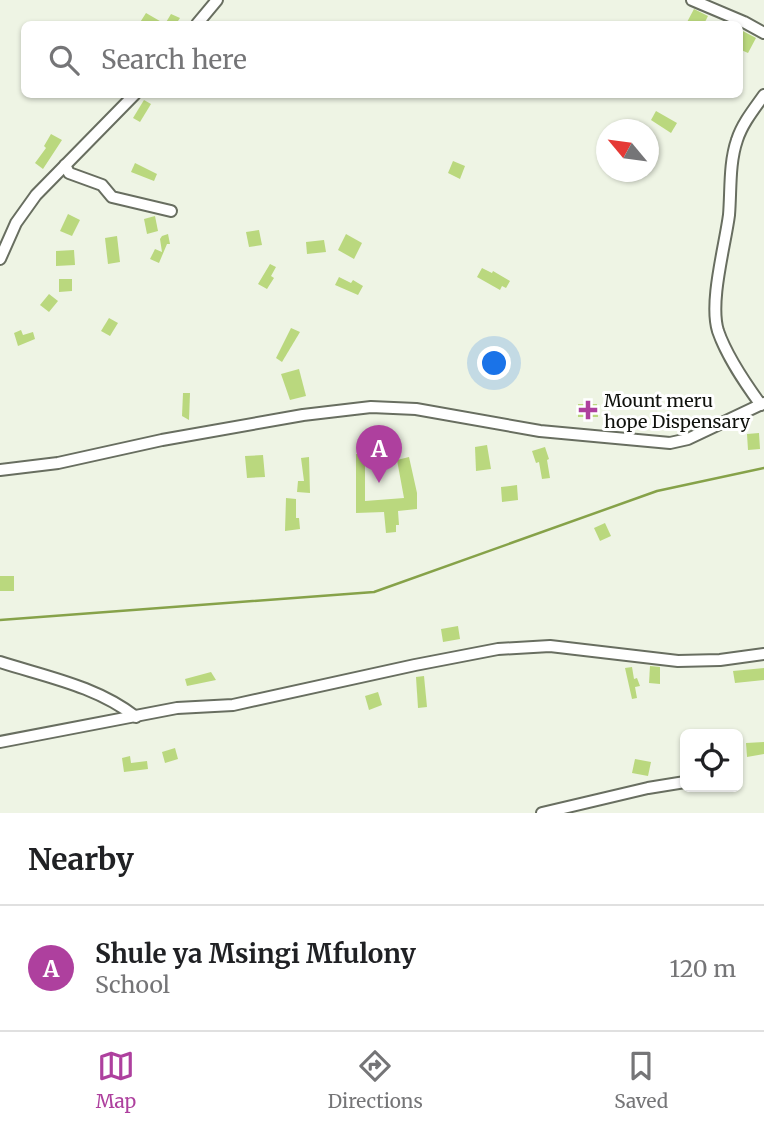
<!DOCTYPE html>
<html lang="en">
<head>
<meta charset="utf-8">
<style>
	:root { --surface:#fff; --page:#f6f6f6; --text:#202124; --muted:#757577; --line:#e0e0e0; --accent:#ae409e }
	body { margin:0; font-family:Merriweather,serif; background:var(--page); color:var(--text) }
	.controls { position:absolute; right:21px; bottom:21px; display:grid; overflow:hidden; border-radius:10px; box-shadow:0 2px 5px #0004 }
	.controls button { width:63px; height:63px; display:grid; place-items:center; padding:0; border:0; border-bottom:2px solid var(--line); background:var(--surface); color:var(--text); font:35px sans-serif }
	.compass { position:absolute; left:596px; top:119px; width:63px; height:63px; border-radius:50%; background:var(--surface); box-shadow:0 2px 5px #0004; rotate:299deg }
	.you { position:absolute; left:495px; top:364px; width:24px; height:24px; margin:-18px; border:5px solid #fff; border-radius:50%; background:#1a73e8; box-shadow:0 0 0 10px #1a73e833 }
	.badge { display:grid; place-items:center; width:46px; height:46px; border-radius:50%; background:var(--accent); color:#fff; font-size:23px; font-weight:700 }
	.pin { position:absolute; translate:-50% -58px; filter:drop-shadow(0 2px 4px #0008) }
	.pin::after { content:''; position:absolute; top:37px; width:24px; height:21px; background:inherit; clip-path:polygon(0 0,100% 0,50% 100%) }
	.list { margin:0; padding:0; list-style:none }
	h2 { display:flex; justify-content:space-between; align-items:center; height:91px; margin:0; padding:0 28px; font-size:30px }
	h2 small { font-size:23px; font-weight:400; color:var(--muted) }
	.list li { display:grid; grid-template-columns:46px 1fr auto; gap:21px; align-items:center; box-sizing:border-box; height:126px; padding:0 28px; border-top:2px solid var(--line) }
	.list b { display:block; font-size:26px; white-space:nowrap }
	.list p { margin:0; font-size:23px; white-space:nowrap; color:var(--muted) }
	.list em { font-size:23px; font-style:normal; color:var(--muted) }
	.icon { flex:none; width:38px; height:38px; fill:none; stroke:currentColor; stroke-width:2; stroke-linecap:round; stroke-linejoin:round }
	.map { position:relative; flex:none; width:764px; height:813px; overflow:hidden }
	.search { position:absolute; background:var(--surface); box-shadow:0 2px 5px #0004; left:21px; right:21px; top:21px; height:77px; display:flex; align-items:center; gap:18px; box-sizing:border-box; padding:0 24px; border-radius:10px; color:var(--muted); font-size:26px }
	.sheet { height:217px; background:var(--surface) }
	nav { display:flex; justify-content:space-around; align-items:center; box-sizing:border-box; height:98px; border-top:2px solid var(--line); background:var(--surface); font-size:19px; color:var(--muted) }
	nav a { display:grid; justify-items:center; gap:4px }
	nav .on { color:var(--accent) }
	.map>svg:first-child { display:block }
	.lines { fill:none; stroke-linecap:round; stroke-linejoin:round }
	.stream { stroke:#86a249; stroke-width:2.5 }
	.building { fill:#bad87e }
	.minor-casing { stroke:#686e60; stroke-width:14 }
	.minor { stroke:#fff; stroke-width:10 }
	.poi-dot { fill:#ae409e; stroke:#fff; stroke-width:2.5 }
	.labels { text-anchor:middle; dominant-baseline:central; stroke-width:6; stroke-linejoin:round; paint-order:stroke }
	.poi-label { font-size:18px; fill:#0f110c; stroke:#fff; text-anchor:start }
</style>
</head>
<body>
<div class="map">
<svg width="764" height="813" viewBox="0 0 764 813">
	<rect width="100%" height="100%" fill="#eef4e4"/>
	<g class="lines">
		<!-- stream -->
		<path class="stream" d="M 0,620 L 374,592 L 657,491 L 764,468"/>
	</g>
	<!-- building -->
	<g class="building">
		<path d="M 694,9 L 708,16 L 704,24 L 686,24 Z"/>
		<path d="M 146,13 L 165,24 L 171,14 L 180,18 L 176,24 L 139,24 Z"/>
		<path d="M 739,29 L 756,38 L 748,53 L 739,49 Z"/>
		<path d="M 144,100 L 151,104 L 140,122 L 133,118 Z"/>
		<path d="M 656,111 L 677,123 L 671,133 L 651,120 Z"/>
		<path d="M 51,134 L 62,140 L 43,169 L 35,163 L 46,148 L 44,146 Z"/>
		<path d="M 453,161 L 465,166 L 460,179 L 448,173 Z"/>
		<path d="M 135,163 L 157,174 L 154,181 L 131,172 Z"/>
		<path d="M 68,214 L 80,220 L 72,236 L 60,231 Z"/>
		<path d="M 155,216 L 158,231 L 147,234 L 144,219 Z"/>
		<path d="M 259,230 L 262,245 L 249,247 L 246,232 Z"/>
		<path d="M 168,234 L 170,244 L 167,244 L 159,263 L 150,259 L 155,249 L 162,252 L 160,239 L 162,236 Z"/>
		<path d="M 346,234 L 362,243 L 354,259 L 338,250 Z"/>
		<path d="M 117,236 L 120,262 L 108,264 L 105,238 Z"/>
		<path d="M 324,240 L 326,252 L 307,254 L 306,242 Z"/>
		<path d="M 74,250 L 75,265 L 56,266 L 56,251 Z"/>
		<path d="M 270,264 L 276,267 L 271,276 L 274,278 L 267,289 L 258,284 Z"/>
		<path d="M 482,268 L 492,273 L 493,271 L 510,281 L 506,288 L 502,286 L 500,290 L 477,277 Z"/>
		<path d="M 339,277 L 351,283 L 353,280 L 363,286 L 358,295 L 335,285 Z"/>
		<path d="M 59,279 L 72,279 L 72,291 L 59,292 Z"/>
		<path d="M 49,294 L 58,301 L 49,312 L 40,305 Z"/>
		<path d="M 109,318 L 118,323 L 110,336 L 101,331 Z"/>
		<path d="M 291,328 L 300,332 L 282,362 L 276,358 Z"/>
		<path d="M 21,330 L 23,335 L 33,332 L 35,339 L 18,346 L 14,333 Z"/>
		<path d="M 299,369 L 306,396 L 290,400 L 281,374 Z"/>
		<path d="M 183,393 L 190,393 L 189,420 L 182,416 Z"/>
		<path d="M 578,404 L 597,404 L 598,417 L 578,417 Z"/>
		<path d="M 759,433 L 760,449 L 748,450 L 747,434 Z"/>
		<path d="M 487,445 L 491,469 L 476,471 L 475,447 Z"/>
		<path d="M 545,447 L 549,459 L 547,460 L 550,478 L 542,479 L 539,462 L 536,463 L 532,451 Z"/>
		<path d="M 356,454 L 365,454 L 365,501 L 404,498 L 397,460 L 409,457 L 417,493 L 417,509 L 398,511 L 399,525 L 396,525 L 396,532 L 386,533 L 384,512 L 356,513 Z"/>
		<path d="M 263,455 L 265,477 L 247,478 L 245,456 Z"/>
		<path d="M 309,457 L 310,493 L 297,492 L 298,481 L 304,481 L 301,458 Z"/>
		<path d="M 517,485 L 518,500 L 502,502 L 501,487 Z"/>
		<path d="M 286,498 L 296,499 L 296,518 L 299,518 L 300,529 L 285,531 Z"/>
		<path d="M 605,523 L 611,536 L 600,541 L 594,528 Z"/>
		<rect x="0" y="576" width="14" height="15"/>
		<path d="M 458,626 L 460,639 L 443,642 L 441,629 Z"/>
		<path d="M 650,666 L 660,667 L 660,684 L 649,683 Z"/>
		<path d="M 632,667 L 634,679 L 637,678 L 640,686 L 635,687 L 637,698 L 632,699 L 625,668 Z"/>
		<path d="M 764,668 L 764,680 L 735,683 L 733,671 Z"/>
		<path d="M 211,672 L 216,680 L 187,686 L 185,679 Z"/>
		<path d="M 424,676 L 427,707 L 418,708 L 416,677 Z"/>
		<path d="M 378,692 L 382,705 L 369,710 L 365,696 Z"/>
		<path d="M 764,742 L 764,754 L 747,757 L 746,743 Z"/>
		<path d="M 175,748 L 178,759 L 165,763 L 162,752 Z"/>
		<path d="M 130,756 L 131,763 L 147,761 L 148,769 L 124,772 L 122,758 Z"/>
		<path d="M 635,759 L 651,762 L 648,776 L 632,773 Z"/>
	</g>
	<g class="lines">
		<!-- minor casing -->
		<g class="minor-casing">
			<g id="minor">
				<path d="M 692,0 L 744,22 L 764,33"/>
				<path d="M 197,24 L 217,0"/>
				<path d="M 65,165 L 69,173 L 102,185 L 112,197 L 171,211"/>
				<path d="M 0,259 L 16,223 L 36,195 L 135,94"/>
				<path d="M 761,405 C 745,383 727,357 718,331 C 709,302 725,246 729,215 C 731,191 729,163 737,140 C 742,124 754,109 764,95"/>
				<path d="M 0,470 L 58,463 L 162,440 L 303,415 L 371,407 L 416,409 L 540,431 L 670,443 L 688,439 L 764,403"/>
				<path d="M 0,662 C 47,677 96,686 136,717"/>
				<path d="M 0,742 L 177,708 L 233,705 L 415,665 L 498,649 L 550,646 L 678,661 L 720,660 L 764,654"/>
				<path d="M 542,813 L 648,788 L 685,782"/>
			</g>
		</g>
		<!-- minor -->
		<use href="#minor" class="minor"/>
	</g>
	<!-- markers -->
	<path class="poi-dot" d="M584.5 399.5h7v7h7v7h-7v7h-7v-7h-7v-7h7z"/>
	<g class="labels">
		<!-- poi labels -->
		<g class="poi-label">
			<text x="604" y="400">Mount meru<tspan x="604" dy="21">hope Dispensary</tspan></text>
		</g>
	</g>
</svg>
<div class="controls">
<button><svg class="icon" aria-label="locate" viewBox="0 0 24 24"><circle cx="12" cy="12" r="6"/><path d="M12 2v4M12 18v4M2 12h4M18 12h4"/></svg></button>
</div>
<svg class="compass" viewBox="-18 -18 36 36"><path d="M0-13l5 13h-10z" fill="#e53935"/><path d="M0 13l5-13h-10z" fill="#757577"/></svg>
<div class="you"></div>
<div class="pin badge" style="left:379px;top:483px">A</div>
<div class="search"><svg class="icon" aria-label="search" viewBox="0 0 24 24"><circle cx="10" cy="10" r="6"/><path d="M15 15l6 6"/></svg>Search here</div>
</div>
<section class="sheet">
<h2>Nearby<small></small></h2>
<ul class="list">
<li><span class="badge">A</span><div><b>Shule ya Msingi Mfulony</b><p>School</p></div><em>120 m</em></li>
</ul>
</section>
<nav>
<a class="on"><svg class="icon" aria-label="map" viewBox="0 0 24 24"><path d="M3 6l6-2 6 2 6-2v14l-6 2-6-2-6 2zM9 4v14M15 6v14"/></svg>Map</a>
<a><svg class="icon" aria-label="directions" viewBox="0 0 24 24"><path d="M12 3l9 9-9 9-9-9zM9 14v-3h6M13 9l2 2-2 2"/></svg>Directions</a>
<a><svg class="icon" aria-label="saved" viewBox="0 0 24 24"><path d="M7 4h10v16l-5-4-5 4z"/></svg>Saved</a>
</nav>
</body>
</html>
